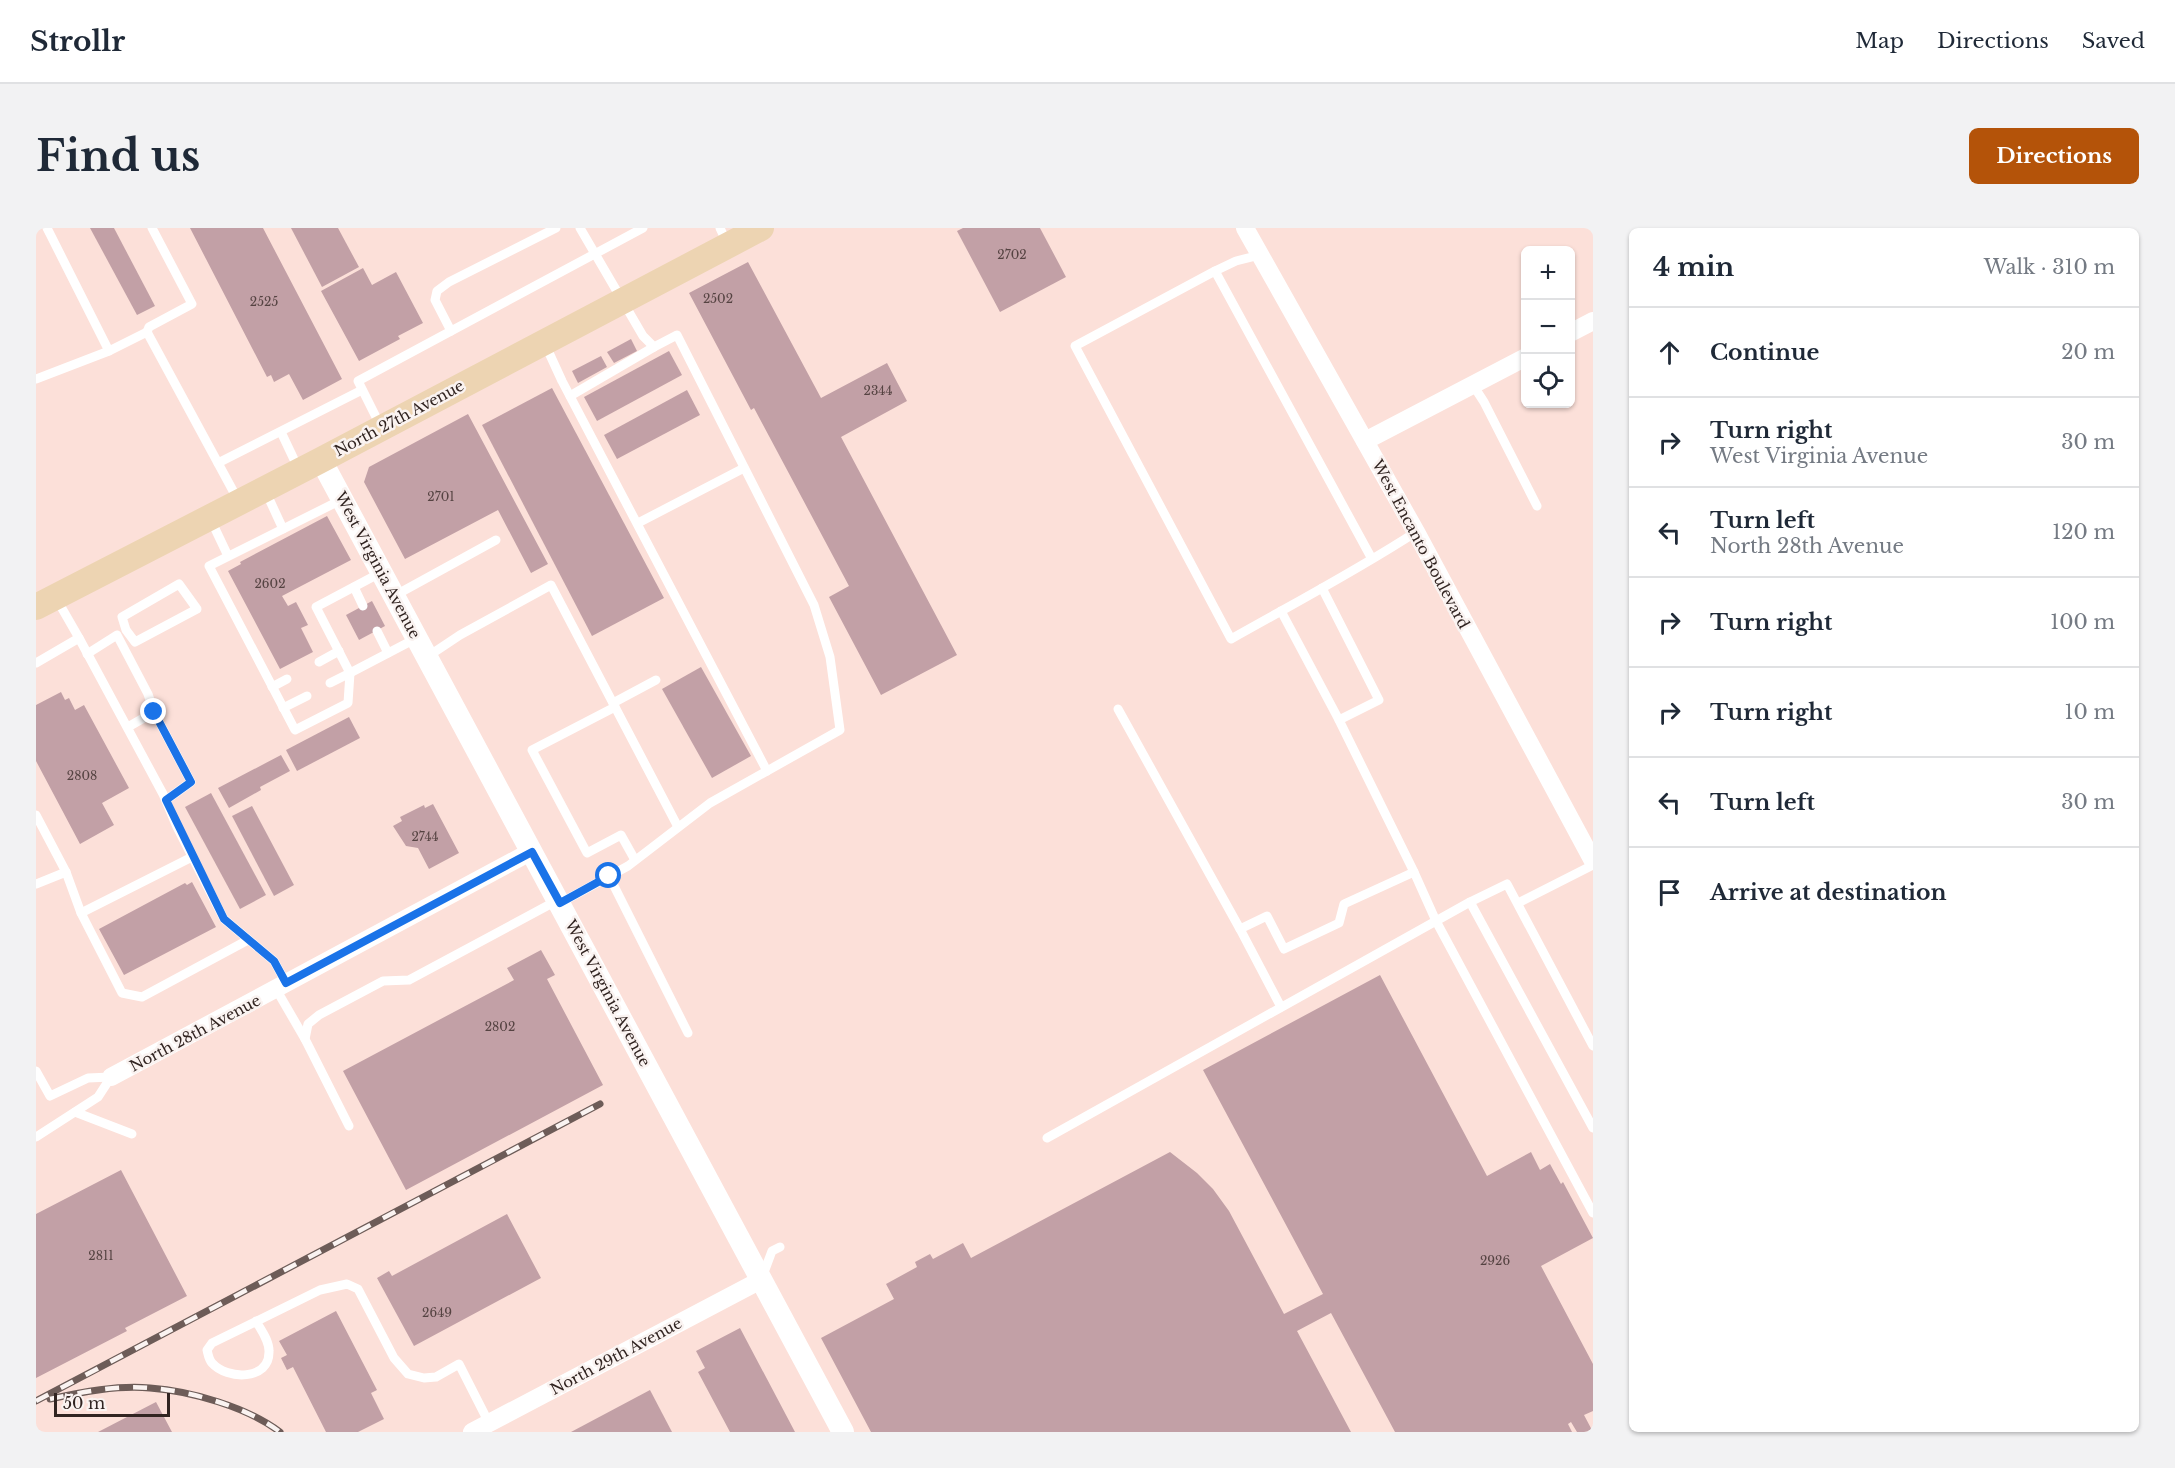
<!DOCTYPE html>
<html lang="en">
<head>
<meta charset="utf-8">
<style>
	:root { --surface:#fff; --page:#f2f2f3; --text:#1f2937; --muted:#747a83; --line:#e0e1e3; --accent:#b45309 }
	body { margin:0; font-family:"Libre Baskerville",serif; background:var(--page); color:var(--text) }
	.controls { position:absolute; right:18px; top:18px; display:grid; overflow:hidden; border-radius:9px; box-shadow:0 2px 4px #0004 }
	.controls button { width:54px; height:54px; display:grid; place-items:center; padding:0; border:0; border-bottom:2px solid var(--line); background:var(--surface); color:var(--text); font:30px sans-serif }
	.scale { position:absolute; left:18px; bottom:15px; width:116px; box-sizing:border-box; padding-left:6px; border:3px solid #312421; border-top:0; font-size:16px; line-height:21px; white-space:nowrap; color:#312421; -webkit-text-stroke:4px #faf3f1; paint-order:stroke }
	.stop { position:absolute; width:18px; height:18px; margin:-14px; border:4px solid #1a73e8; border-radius:50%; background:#fff }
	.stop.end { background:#1a73e8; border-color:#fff; box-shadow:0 2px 6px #0008 }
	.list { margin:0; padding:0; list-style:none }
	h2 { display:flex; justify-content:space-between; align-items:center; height:78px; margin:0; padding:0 24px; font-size:26px }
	h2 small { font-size:20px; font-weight:400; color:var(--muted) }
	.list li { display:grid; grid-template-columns:39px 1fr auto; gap:18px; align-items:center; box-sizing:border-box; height:90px; padding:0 24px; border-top:2px solid var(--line) }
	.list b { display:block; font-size:22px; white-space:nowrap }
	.list p { margin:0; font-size:20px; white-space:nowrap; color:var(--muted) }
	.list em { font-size:20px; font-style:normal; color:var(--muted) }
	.icon { flex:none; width:33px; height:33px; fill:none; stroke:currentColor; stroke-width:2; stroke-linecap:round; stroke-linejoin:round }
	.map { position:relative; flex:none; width:1557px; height:1204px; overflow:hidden; border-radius:9px }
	header { display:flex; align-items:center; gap:36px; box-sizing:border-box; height:84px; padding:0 30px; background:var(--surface); border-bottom:2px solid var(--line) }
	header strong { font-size:28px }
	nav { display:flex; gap:33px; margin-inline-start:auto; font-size:21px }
	.intro { display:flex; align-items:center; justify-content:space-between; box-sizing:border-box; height:144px; padding:0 36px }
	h1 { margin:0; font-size:42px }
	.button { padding:15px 27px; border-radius:9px; background:var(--accent); color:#fff; font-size:21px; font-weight:700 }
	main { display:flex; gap:36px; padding:0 36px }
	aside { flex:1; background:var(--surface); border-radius:9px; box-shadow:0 2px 4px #0004 }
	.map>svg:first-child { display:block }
	.building { fill:#c2a0a6 }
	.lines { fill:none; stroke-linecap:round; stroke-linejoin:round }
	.service { stroke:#fff; stroke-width:9 }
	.minor { stroke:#fff; stroke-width:18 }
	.tertiary { stroke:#fff; stroke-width:22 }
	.secondary { stroke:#edd4b2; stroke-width:26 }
	.rail-casing { stroke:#6d5c58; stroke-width:7 }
	.rail { stroke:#faf3f1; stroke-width:4.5; stroke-dasharray:14; stroke-linecap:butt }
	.route { stroke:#1a73e8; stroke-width:8 }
	.labels { text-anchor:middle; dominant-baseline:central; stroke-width:5; stroke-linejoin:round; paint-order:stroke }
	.number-label { font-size:12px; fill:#554342 }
	.street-label { font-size:15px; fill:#312421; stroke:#faf3f1 }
</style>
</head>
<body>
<header>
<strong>Strollr</strong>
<nav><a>Map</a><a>Directions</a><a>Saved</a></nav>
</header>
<div class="intro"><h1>Find us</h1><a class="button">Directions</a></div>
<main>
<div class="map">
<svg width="1557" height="1204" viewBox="0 0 1557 1204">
	<rect width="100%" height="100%" fill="#fce0d9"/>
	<!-- building -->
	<g class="building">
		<path d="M 54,0 L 78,0 L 119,78 L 101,87 Z"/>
		<path d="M 154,0 L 227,0 L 306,151 L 267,172 L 253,146 L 238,154 L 235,147 L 231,149 Z"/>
		<path d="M 255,0 L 302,0 L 323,39 L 286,59 Z"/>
		<path d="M 927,0 L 1004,0 L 1030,49 L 964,84 L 921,3 Z"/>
		<path d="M 712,34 L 785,170 L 851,135 L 871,173 L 805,209 L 921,427 L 845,467 L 793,369 L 813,358 L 718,180 L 715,182 L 653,65 Z"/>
		<path d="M 327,40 L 336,57 L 360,44 L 387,95 L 362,108 L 364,111 L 323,133 L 285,63 Z"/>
		<path d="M 595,111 L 601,123 L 578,135 L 571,124 Z"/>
		<path d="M 633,123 L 646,147 L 561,193 L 548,169 Z"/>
		<path d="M 565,128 L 571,139 L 542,155 L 536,143 Z"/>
		<path d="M 516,160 L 628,370 L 556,408 L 446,197 Z"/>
		<path d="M 651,162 L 664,187 L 581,231 L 568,207 Z"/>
		<path d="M 432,186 L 512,336 L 495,345 L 462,282 L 369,331 L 328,254 L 333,239 Z"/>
		<path d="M 291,288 L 315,332 L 246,368 L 252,378 L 260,374 L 272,397 L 265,400 L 277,424 L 244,441 L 192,343 L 205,336 L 204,334 Z"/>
		<path d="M 336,373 L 349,398 L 323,412 L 310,387 Z"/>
		<path d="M 665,439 L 715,528 L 676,550 L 626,461 Z"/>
		<path d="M 25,464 L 29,472 L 33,470 L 39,482 L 48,477 L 93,560 L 66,575 L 78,597 L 44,616 L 0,533 L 0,477 Z"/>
		<path d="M 313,489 L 324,510 L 261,543 L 250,522 Z"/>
		<path d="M 245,527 L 254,543 L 224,559 L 225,562 L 193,580 L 182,560 Z"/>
		<path d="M 175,565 L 230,667 L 204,681 L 149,579 Z"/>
		<path d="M 397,576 L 423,625 L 393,641 L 382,620 L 370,618 L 357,598 L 366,593 L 364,589 L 388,577 L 389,580 Z"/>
		<path d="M 216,578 L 258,657 L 238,668 L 196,588 Z"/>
		<path d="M 156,654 L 180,699 L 88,747 L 63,701 L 149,655 L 151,657 Z"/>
		<path d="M 505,722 L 519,747 L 511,751 L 567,857 L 370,962 L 307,843 L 478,752 L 471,740 Z"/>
		<path d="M 1344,747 L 1451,948 L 1495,924 L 1504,942 L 1514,936 L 1525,956 L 1527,954 L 1557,1010 L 1505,1038 L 1557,1136 L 1557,1183 L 1548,1187 L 1557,1204 L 1541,1204 L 1535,1194 L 1532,1196 L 1536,1204 L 1359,1204 L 1295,1085 L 1261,1103 L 1315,1204 L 835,1204 L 785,1110 L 858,1071 L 850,1056 L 881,1039 L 879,1034 L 894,1026 L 897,1031 L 927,1015 L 935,1030 L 1134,924 L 1161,945 L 1177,961 L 1193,983 L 1248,1086 L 1287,1066 L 1167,842 Z"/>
		<path d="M 85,942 L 151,1068 L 89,1100 L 91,1103 L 0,1150 L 0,986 Z"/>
		<path d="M 471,986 L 505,1050 L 378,1118 L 341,1050 L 353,1043 L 356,1048 Z"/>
		<path d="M 300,1083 L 341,1162 L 335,1165 L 348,1191 L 322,1204 L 290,1204 L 257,1139 L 251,1142 L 245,1130 L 251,1127 L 243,1113 Z"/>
		<path d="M 704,1100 L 759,1204 L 694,1204 L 662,1144 L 669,1140 L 660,1123 Z"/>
		<path d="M 614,1162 L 636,1204 L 535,1204 Z"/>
		<path d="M 120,1174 L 136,1204 L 62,1204 Z"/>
	</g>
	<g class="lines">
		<!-- service -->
		<g class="service">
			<path d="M 11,0 L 73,123 L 111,104"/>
			<path d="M 116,0 L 156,76 L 113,99 L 111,104 L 202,272"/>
			<path d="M 684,0 L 692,17"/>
			<path d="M 1179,43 L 1200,33 L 1224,27"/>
			<path d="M 415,103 L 399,72 L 401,63 L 413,54 L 520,0"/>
			<path d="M 509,116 L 526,153 L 731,543"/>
			<path d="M 0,151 L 73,123"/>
			<path d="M 1437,157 L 1448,174 L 1501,278"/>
			<path d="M 534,168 L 618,119"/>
			<path d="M 344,197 L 322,153 L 607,0"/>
			<path d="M 245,204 L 263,242"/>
			<path d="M 182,235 L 326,162"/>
			<path d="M 229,262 L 247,301"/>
			<path d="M 305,272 L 173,338 L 259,502 L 312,475 L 314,445"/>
			<path d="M 174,290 L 192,328"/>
			<path d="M 602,295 L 708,240"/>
			<path d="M 1336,331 L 1179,43 L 1039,118 L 1195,411 C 1257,376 1320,343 1380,304"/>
			<path d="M 346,344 L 280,379 L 314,445 L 379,411"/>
			<path d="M 143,356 L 161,381 L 99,414 L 90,402 L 86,389 Z"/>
			<path d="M 318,359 L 327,378"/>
			<path d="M 1286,360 L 1343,472 L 1303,492 L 1378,644 L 1400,693 L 1557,985"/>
			<path d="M 358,368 L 460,312"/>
			<path d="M 20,370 L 43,410"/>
			<path d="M 1245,383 L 1303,492"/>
			<path d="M 341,403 L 352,425"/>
			<path d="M 51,426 L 81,407 L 112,466 L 118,484"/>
			<path d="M 391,429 L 424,407 L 515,357 L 642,599"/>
			<path d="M 283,434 L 303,423"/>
			<path d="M 0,435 L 43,410 L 127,566 L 141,599 L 188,691 L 238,733 L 250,755"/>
			<path d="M 294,455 L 314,445"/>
			<path d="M 236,459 L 251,451"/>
			<path d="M 577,475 L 620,452"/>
			<path d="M 579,479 L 496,522 L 551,625 L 585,607 L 599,632"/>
			<path d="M 247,480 L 271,468"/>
			<path d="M 1082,481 L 1204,701 L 1245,779"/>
			<path d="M 92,499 L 118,484 L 155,554 L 130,572"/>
			<path d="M 0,587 L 30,644 L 45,685"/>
			<path d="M 156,629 L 45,685 L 86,765 L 106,769 L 212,712"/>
			<path d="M 573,648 L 652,805"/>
			<path d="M 0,656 L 30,644"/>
			<path d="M 524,675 L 592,638 L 674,575 L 804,502 L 794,429 L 778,377 L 641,107 L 618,119 L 607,108 L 544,0"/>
			<path d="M 1482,675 L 1557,637"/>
			<path d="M 1204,701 L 1231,688 L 1248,721 L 1303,695 L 1308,676 L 1378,644"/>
			<path d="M 240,761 L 269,811"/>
			<path d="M 1557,818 L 1471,656 L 1434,674 L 1557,900"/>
			<path d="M 0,843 L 14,868 L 52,850 L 75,849"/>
			<path d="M 39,884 L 96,906"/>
			<path d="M 313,898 L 269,811 L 272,796 L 283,787 L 347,753 L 373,752 L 522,672"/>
			<path d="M 0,909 L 62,869 L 75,849"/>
			<path d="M 1011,910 L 1434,674"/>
			<path d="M 727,1047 L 736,1023 L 744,1019"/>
			<path d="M 220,1093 C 225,1102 233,1112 233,1123 C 234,1153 191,1152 176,1135 C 173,1132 172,1126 171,1122 L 176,1115 L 284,1062 L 311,1056 L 322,1061 L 358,1130 L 372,1146 L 388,1150 L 400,1149 L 423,1136 L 453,1195"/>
		</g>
		<!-- minor -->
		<g class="minor">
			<path d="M 1209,0 L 1380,304 L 1557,633"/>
			<path d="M 1534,105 L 1557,93"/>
			<path d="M 1329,213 L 1490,129"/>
			<path d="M 75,849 L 496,623"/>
			<path d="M 436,1204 L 725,1052"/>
		</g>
		<!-- tertiary -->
		<path class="tertiary" d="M 285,232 L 807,1204"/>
		<!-- secondary -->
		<path class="secondary" d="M 0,379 L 285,232 L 725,0"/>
		<!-- rail casing -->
		<g class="rail-casing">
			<g id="rail">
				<path d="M 14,1171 C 46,1164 82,1157 114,1160 C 155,1163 211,1179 244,1204"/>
				<path d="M 0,1173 L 564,876"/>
			</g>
		</g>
		<!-- rail -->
		<use href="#rail" class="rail"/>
	</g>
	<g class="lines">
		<!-- route -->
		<path class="route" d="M 118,484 L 155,554 L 130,572 L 188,691 L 238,733 L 250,755 L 496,624 L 524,675 L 573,648"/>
	</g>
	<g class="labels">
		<!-- number labels -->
		<g class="number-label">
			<text x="976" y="26">2702</text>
			<text x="682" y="70">2502</text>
			<text x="228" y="73">2525</text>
			<text x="842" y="162">2344</text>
			<text x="405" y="268">2701</text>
			<text x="234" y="355">2602</text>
			<text x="46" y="547">2808</text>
			<text x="389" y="608">2744</text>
			<text x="464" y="798">2802</text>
			<text x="65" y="1027">2811</text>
			<text x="1459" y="1032">2926</text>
			<text x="401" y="1084">2649</text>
		</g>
		<!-- street labels -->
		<g class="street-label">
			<text transform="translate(363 190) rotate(-28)">North 27th Avenue</text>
			<text transform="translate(1385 316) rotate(62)">West Encanto Boulevard</text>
			<text transform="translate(342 337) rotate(62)">West Virginia Avenue</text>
			<text transform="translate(572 765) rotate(62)">West Virginia Avenue</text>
			<text transform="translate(159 805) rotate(-28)">North 28th Avenue</text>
			<text transform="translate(580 1128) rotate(-28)">North 29th Avenue</text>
		</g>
	</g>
</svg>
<div class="controls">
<button>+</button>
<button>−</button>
<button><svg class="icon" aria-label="locate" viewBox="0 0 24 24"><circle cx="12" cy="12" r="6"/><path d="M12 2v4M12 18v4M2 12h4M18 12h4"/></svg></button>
</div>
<div class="scale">50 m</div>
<div class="stop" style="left:573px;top:648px"></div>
<div class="stop end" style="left:118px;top:484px"></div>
</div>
<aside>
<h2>4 min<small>Walk · 310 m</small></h2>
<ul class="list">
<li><svg class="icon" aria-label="ahead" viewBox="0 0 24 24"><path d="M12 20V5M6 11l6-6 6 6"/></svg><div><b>Continue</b></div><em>20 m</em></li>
<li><svg class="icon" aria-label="right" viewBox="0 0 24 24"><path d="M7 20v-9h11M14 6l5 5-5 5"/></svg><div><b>Turn right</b><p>West Virginia Avenue</p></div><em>30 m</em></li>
<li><svg class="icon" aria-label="left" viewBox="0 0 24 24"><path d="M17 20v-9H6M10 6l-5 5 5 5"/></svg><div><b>Turn left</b><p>North 28th Avenue</p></div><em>120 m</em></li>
<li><svg class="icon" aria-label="right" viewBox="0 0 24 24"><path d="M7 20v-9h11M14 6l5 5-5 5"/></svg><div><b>Turn right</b></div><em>100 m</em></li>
<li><svg class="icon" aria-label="right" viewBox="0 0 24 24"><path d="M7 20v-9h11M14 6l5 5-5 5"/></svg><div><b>Turn right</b></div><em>10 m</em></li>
<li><svg class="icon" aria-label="left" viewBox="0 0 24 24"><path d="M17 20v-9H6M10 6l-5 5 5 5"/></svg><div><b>Turn left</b></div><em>30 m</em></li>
<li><svg class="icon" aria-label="arrive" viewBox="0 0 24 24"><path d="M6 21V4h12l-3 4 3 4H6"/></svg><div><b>Arrive at destination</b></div></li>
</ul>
</aside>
</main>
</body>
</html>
